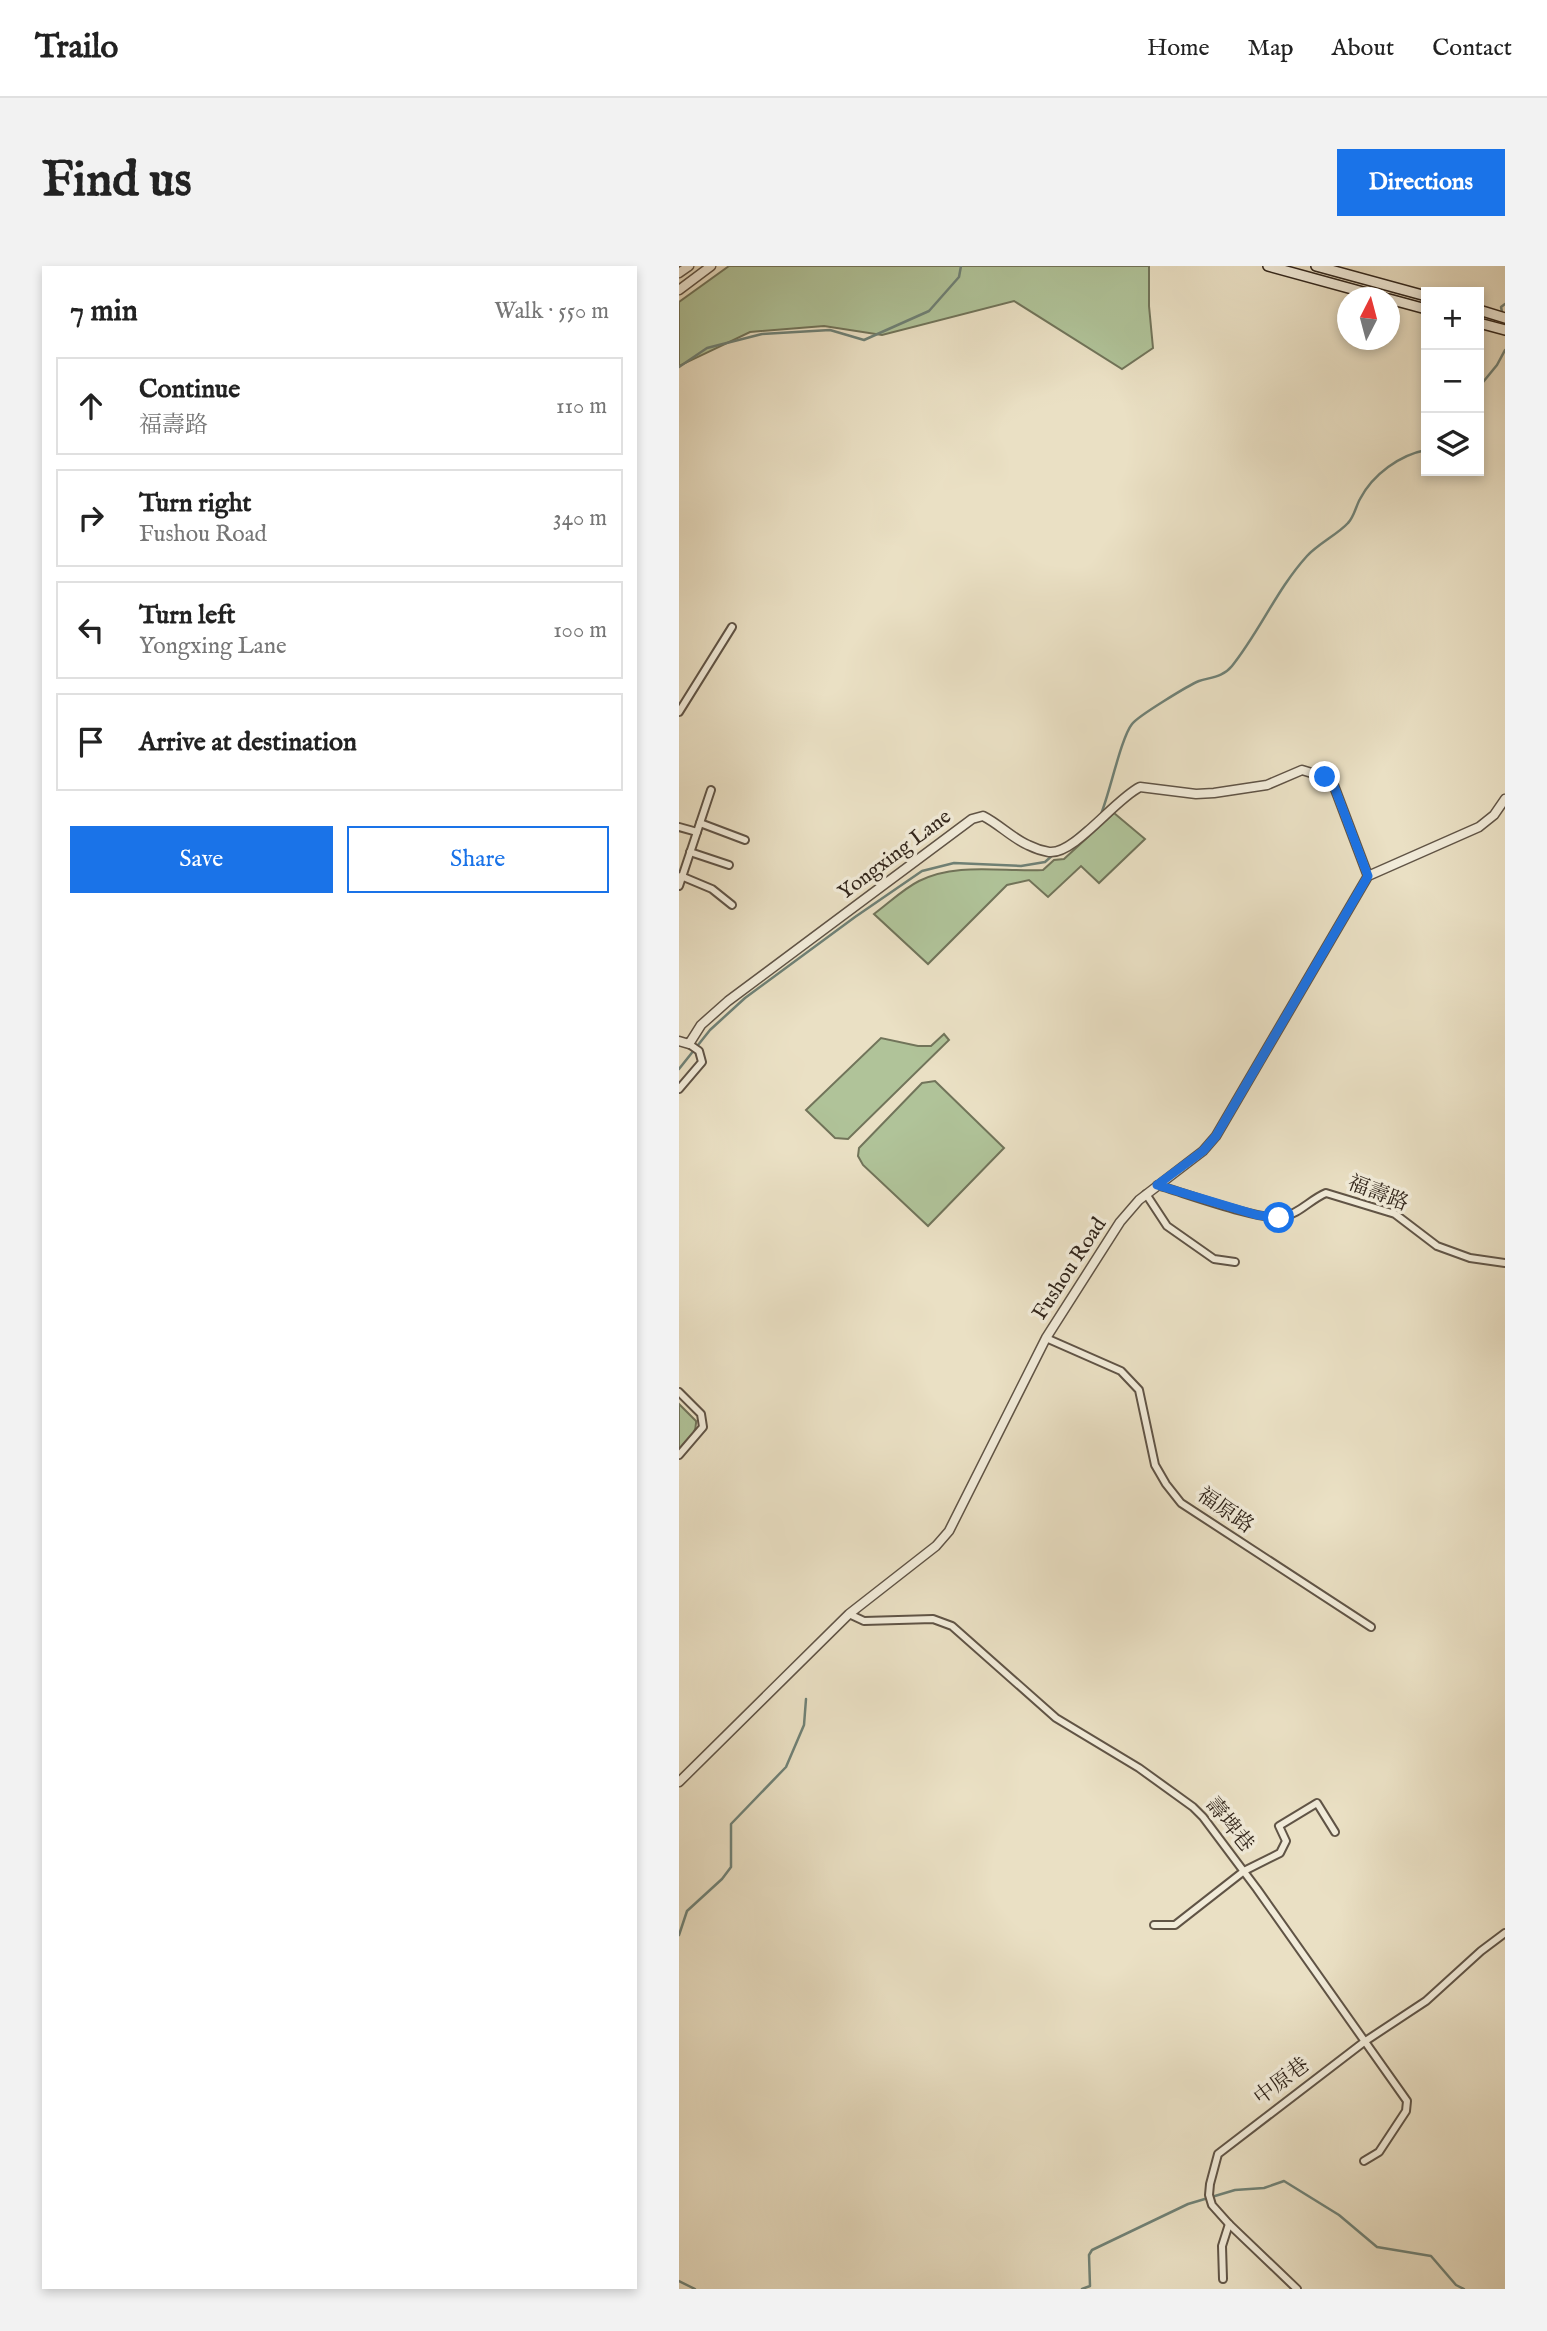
<!DOCTYPE html>
<html lang="en">
<head>
<meta charset="utf-8">
<style>
	:root { --surface:#fff; --page:#f2f2f2; --text:#222; --muted:#767676; --line:#e0e0e0; --accent:#1a73e8 }
	body { margin:0; font-family:"IM FELL English","Noto Serif TC",serif; background:var(--page); color:var(--text) }
	.controls { position:absolute; right:21px; top:21px; display:grid; overflow:hidden; border-radius:0px; box-shadow:0 4px 10px #0003 }
	.controls button { width:63px; height:63px; display:grid; place-items:center; padding:0; border:0; border-bottom:2px solid var(--line); background:var(--surface); color:var(--text); font:35px sans-serif }
	.compass { position:absolute; left:658px; top:21px; width:63px; height:63px; border-radius:50%; background:var(--surface); box-shadow:0 4px 10px #0003; rotate:6deg }
	.stop { position:absolute; width:21px; height:21px; margin:-16px; border:5px solid #1a73e8; border-radius:50%; background:#fff }
	.stop.end { background:#1a73e8; border-color:#fff; box-shadow:0 2px 7px #0008 }
	.list { margin:0; padding:0; list-style:none }
	h2 { display:flex; justify-content:space-between; align-items:center; height:91px; margin:0; padding:0 28px; font-size:30px }
	h2 small { font-size:23px; font-weight:400; color:var(--muted) }
	.list li { display:grid; grid-template-columns:46px 1fr auto; gap:21px; align-items:center; box-sizing:border-box; height:98px; margin:0 14px 14px; padding:0 14px; border:2px solid var(--line); border-radius:0px }
	.list b { display:block; font-size:26px; white-space:nowrap }
	.list p { margin:0; font-size:23px; white-space:nowrap; color:var(--muted) }
	.list em { font-size:23px; font-style:normal; color:var(--muted) }
	.actions { display:flex; gap:14px; padding:21px 28px }
	.actions a { flex:1; padding:16px 0; border:2px solid var(--accent); border-radius:0px; text-align:center; font-size:24px; color:var(--accent) }
	.actions .main { background:var(--accent); color:#fff }
	.icon { flex:none; width:38px; height:38px; fill:none; stroke:currentColor; stroke-width:2; stroke-linecap:round; stroke-linejoin:round }
	.map { position:relative; flex:none; width:826px; height:2023px; overflow:hidden; border-radius:0px }
	header { display:flex; align-items:center; gap:42px; box-sizing:border-box; height:98px; padding:0 35px; background:var(--surface); border-bottom:2px solid var(--line) }
	header strong { font-size:33px }
	nav { display:flex; gap:38px; margin-inline-start:auto; font-size:24px }
	.intro { display:flex; align-items:center; justify-content:space-between; box-sizing:border-box; height:168px; padding:0 42px }
	h1 { margin:0; font-size:49px }
	.button { padding:18px 32px; border-radius:0px; background:var(--accent); color:#fff; font-size:24px; font-weight:700 }
	main { display:flex; gap:42px; padding:0 42px }
	aside { flex:1; background:var(--surface); border-radius:0px; box-shadow:0 4px 10px #0003 }
	.map>svg:first-child { display:block }
	.green { fill:#b0c399; stroke:#71745a; stroke-width:2 }
	.lines { fill:none; stroke-linecap:round; stroke-linejoin:round }
	.stream { stroke:#6f8176; stroke-width:2.5 }
	.minor-casing { stroke:#605446; stroke-width:10 }
	.tertiary-casing { stroke:#605446; stroke-width:11 }
	.secondary-casing { stroke:#32261c; stroke-width:12 }
	.minor { stroke:#f1ebd9; stroke-width:6 }
	.tertiary { stroke:#f1ebd9; stroke-width:8 }
	.secondary { stroke:#f1ebd9; stroke-width:9 }
	.route { stroke:#1a73e8; stroke-width:9 }
	.labels { text-anchor:middle; dominant-baseline:central; stroke-width:7; stroke-linejoin:round; paint-order:stroke }
	.street-label { font-size:21px; fill:#32261c; stroke:#f1ebd9 }
</style>
</head>
<body>
<header>
<strong>Trailo</strong>
<nav><a>Home</a><a>Map</a><a>About</a><a>Contact</a></nav>
</header>
<div class="intro"><h1>Find us</h1><a class="button">Directions</a></div>
<main>
<aside>
<h2>7 min<small>Walk · 550 m</small></h2>
<ul class="list">
<li><svg class="icon" aria-label="ahead" viewBox="0 0 24 24"><path d="M12 20V5M6 11l6-6 6 6"/></svg><div><b>Continue</b><p>福壽路</p></div><em>110 m</em></li>
<li><svg class="icon" aria-label="right" viewBox="0 0 24 24"><path d="M7 20v-9h11M14 6l5 5-5 5"/></svg><div><b>Turn right</b><p>Fushou Road</p></div><em>340 m</em></li>
<li><svg class="icon" aria-label="left" viewBox="0 0 24 24"><path d="M17 20v-9H6M10 6l-5 5 5 5"/></svg><div><b>Turn left</b><p>Yongxing Lane</p></div><em>100 m</em></li>
<li><svg class="icon" aria-label="arrive" viewBox="0 0 24 24"><path d="M6 21V4h12l-3 4 3 4H6"/></svg><div><b>Arrive at destination</b></div></li>
</ul>
<div class="actions"><a class="main">Save</a><a>Share</a></div>
</aside>
<div class="map">
<svg width="826" height="2023" viewBox="0 0 826 2023">
	<rect width="100%" height="100%" fill="#eae0c4"/>
	<filter id="stains"><feTurbulence type="fractalNoise" baseFrequency=".00286" numOctaves="4"/><feColorMatrix values="0 0 0 0 .2 0 0 0 0 .09 0 0 0 0 .02 0 0 0 .5 -.17"/></filter>
	<radialGradient id="worn" r=".72"><stop offset=".6" stop-color="#630" stop-opacity="0"/><stop offset="1" stop-color="#630" stop-opacity=".3"/></radialGradient>
	<!-- green -->
	<g class="green">
		<path d="M 50,0 L 470,0 L 470,40 L 474,82 L 443,103 L 335,35 L 203,69 L 145,60 L 71,66 L 0,100 L 0,36 Z"/>
		<path d="M 435,547 L 466,573 L 420,617 L 402,600 L 369,631 L 350,614 L 328,619 L 249,698 L 195,648 C 210,637 224,623 240,615 C 277,596 323,606 364,604 L 375,594 L 385,593 Z"/>
		<path d="M 265,768 L 270,774 L 169,873 L 156,872 L 127,844 L 202,772 L 239,780 L 252,780 Z"/>
		<path d="M 256,815 L 325,882 L 249,960 L 184,899 L 179,890 L 180,882 L 243,817 Z"/>
		<path d="M 0,1138 L 17,1155 C 18,1169 8,1175 0,1185 Z"/>
	</g>
	<g class="lines">
		<!-- stream -->
		<g class="stream">
			<path d="M 826,60 L 822,41 L 826,38"/>
			<path d="M 0,101 L 28,82 L 83,68 L 151,64 L 185,74 L 250,45 L 280,11 L 282,0"/>
			<path d="M 800,121 L 818,99 L 826,84"/>
			<path d="M 422,548 C 431,526 442,472 453,458 C 459,450 510,419 520,415 C 533,411 544,411 553,400 C 581,365 598,323 628,290 C 639,278 659,268 669,257 C 675,251 677,240 681,233 C 694,208 721,189 747,184"/>
			<path d="M 388,577 L 407,561"/>
			<path d="M 0,803 L 31,764 L 66,732 L 176,651 L 243,605 L 275,597 L 342,600 L 366,596 L 375,588"/>
			<path d="M 0,1669 L 8,1645 L 43,1613 L 52,1601 L 52,1558 L 107,1501 L 125,1459 L 127,1433"/>
			<path d="M 0,2015 L 16,2023"/>
			<path d="M 403,2023 L 411,2020 L 410,1989 L 413,1984 L 509,1938 L 556,1924 L 585,1922 L 605,1915 L 660,1949 L 698,1981 L 752,1990 L 777,2019 L 785,2023"/>
		</g>
		<!-- minor casing -->
		<g class="minor-casing">
			<g id="minor">
				<path d="M 0,446 L 53,361"/>
				<path d="M 21,557 L 66,574"/>
				<path d="M 0,561 L 18,566"/>
				<path d="M 11,586 L 50,599"/>
				<path d="M 2,610 L 33,623 L 53,639"/>
				<path d="M 0,620 L 32,524"/>
				<path d="M 0,823 L 23,796 L 20,785 L 10,778"/>
				<path d="M 478,919 C 503,926 584,956 604,951 C 620,948 632,933 647,927 L 716,948 L 758,980 L 791,992 L 826,997"/>
				<path d="M 467,928 L 488,960 L 535,993 L 556,996"/>
				<path d="M 367,1072 L 442,1105 L 460,1124 L 476,1199 L 487,1218 L 502,1237 L 692,1361"/>
				<path d="M 0,1126 L 22,1148 L 24,1161 L 0,1189"/>
				<path d="M 170,1348 L 185,1355 L 254,1353 L 273,1360 L 377,1452 L 460,1502 L 514,1541 L 524,1551 L 578,1623 L 728,1835 L 727,1845 L 700,1886 L 685,1895"/>
				<path d="M 475,1659 L 496,1659 L 565,1605 L 601,1587 L 607,1575 L 600,1560 L 638,1537 L 656,1566"/>
				<path d="M 544,2013 L 543,1980 L 550,1958"/>
				<path d="M 618,2023 L 550,1958 L 533,1939 L 530,1929 L 531,1918 L 539,1888 L 685,1776 L 747,1735 L 802,1685 L 826,1667"/>
			</g>
		</g>
		<!-- tertiary casing -->
		<g class="tertiary-casing">
			<g id="tertiary">
				<path d="M 0,7 L 10,0"/>
				<path d="M 0,24 L 32,0"/>
				<path d="M 0,775 L 10,778 L 22,759 L 49,735 L 293,553 L 304,550 C 320,558 333,572 349,579 C 355,582 364,585 370,586 C 395,589 436,533 461,521 L 517,528 L 535,527 L 588,519 L 623,504 L 646,511 L 655,520 L 689,610"/>
				<path d="M 0,1516 L 170,1348 L 257,1280 L 270,1265 L 367,1072 L 441,956 L 460,934 L 524,885 L 537,870 L 689,610 L 800,561 L 815,549 L 826,533"/>
			</g>
		</g>
		<!-- secondary casing -->
		<g class="secondary-casing">
			<g id="secondary">
				<path d="M 589,0 L 706,32"/>
				<path d="M 637,0 L 747,30"/>
				<path d="M 710,33 L 747,43"/>
				<path d="M 800,44 L 826,52"/>
				<path d="M 800,57 L 826,64"/>
			</g>
		</g>
		<!-- minor -->
		<use href="#minor" class="minor"/>
		<!-- tertiary -->
		<use href="#tertiary" class="tertiary"/>
		<!-- secondary -->
		<use href="#secondary" class="secondary"/>
	</g>
	<g class="lines">
		<!-- route -->
		<path class="route" d="M 600,952 L 578,949 L 478,919 L 524,885 L 537,870 L 689,610 L 655,520 L 646,511"/>
	</g>
	<g class="labels">
		<!-- street labels -->
		<g class="street-label">
			<text transform="translate(216 589) rotate(-37)">Yongxing Lane</text>
			<text transform="translate(699 928) rotate(21)">福壽路</text>
			<text transform="translate(391 1003) rotate(-57)">Fushou Road</text>
			<text transform="translate(546 1245) rotate(35)">福原路</text>
			<text transform="translate(550 1559) rotate(51)">壽埤巷</text>
			<text transform="translate(603 1816) rotate(-37)">中原巷</text>
		</g>
	</g>
	<rect width="100%" height="100%" filter="url(#stains)"/>
	<rect width="100%" height="100%" fill="url(#worn)"/>
</svg>
<div class="controls">
<button>+</button>
<button>−</button>
<button><svg class="icon" aria-label="layers" viewBox="0 0 24 24"><path d="M12 4l9 5-9 5-9-5zM3 14l9 5 9-5"/></svg></button>
</div>
<svg class="compass" viewBox="-18 -18 36 36"><path d="M0-13l5 13h-10z" fill="#e53935"/><path d="M0 13l5-13h-10z" fill="#767676"/></svg>
<div class="stop" style="left:600px;top:952px"></div>
<div class="stop end" style="left:646px;top:511px"></div>
</div>
</main>
</body>
</html>
